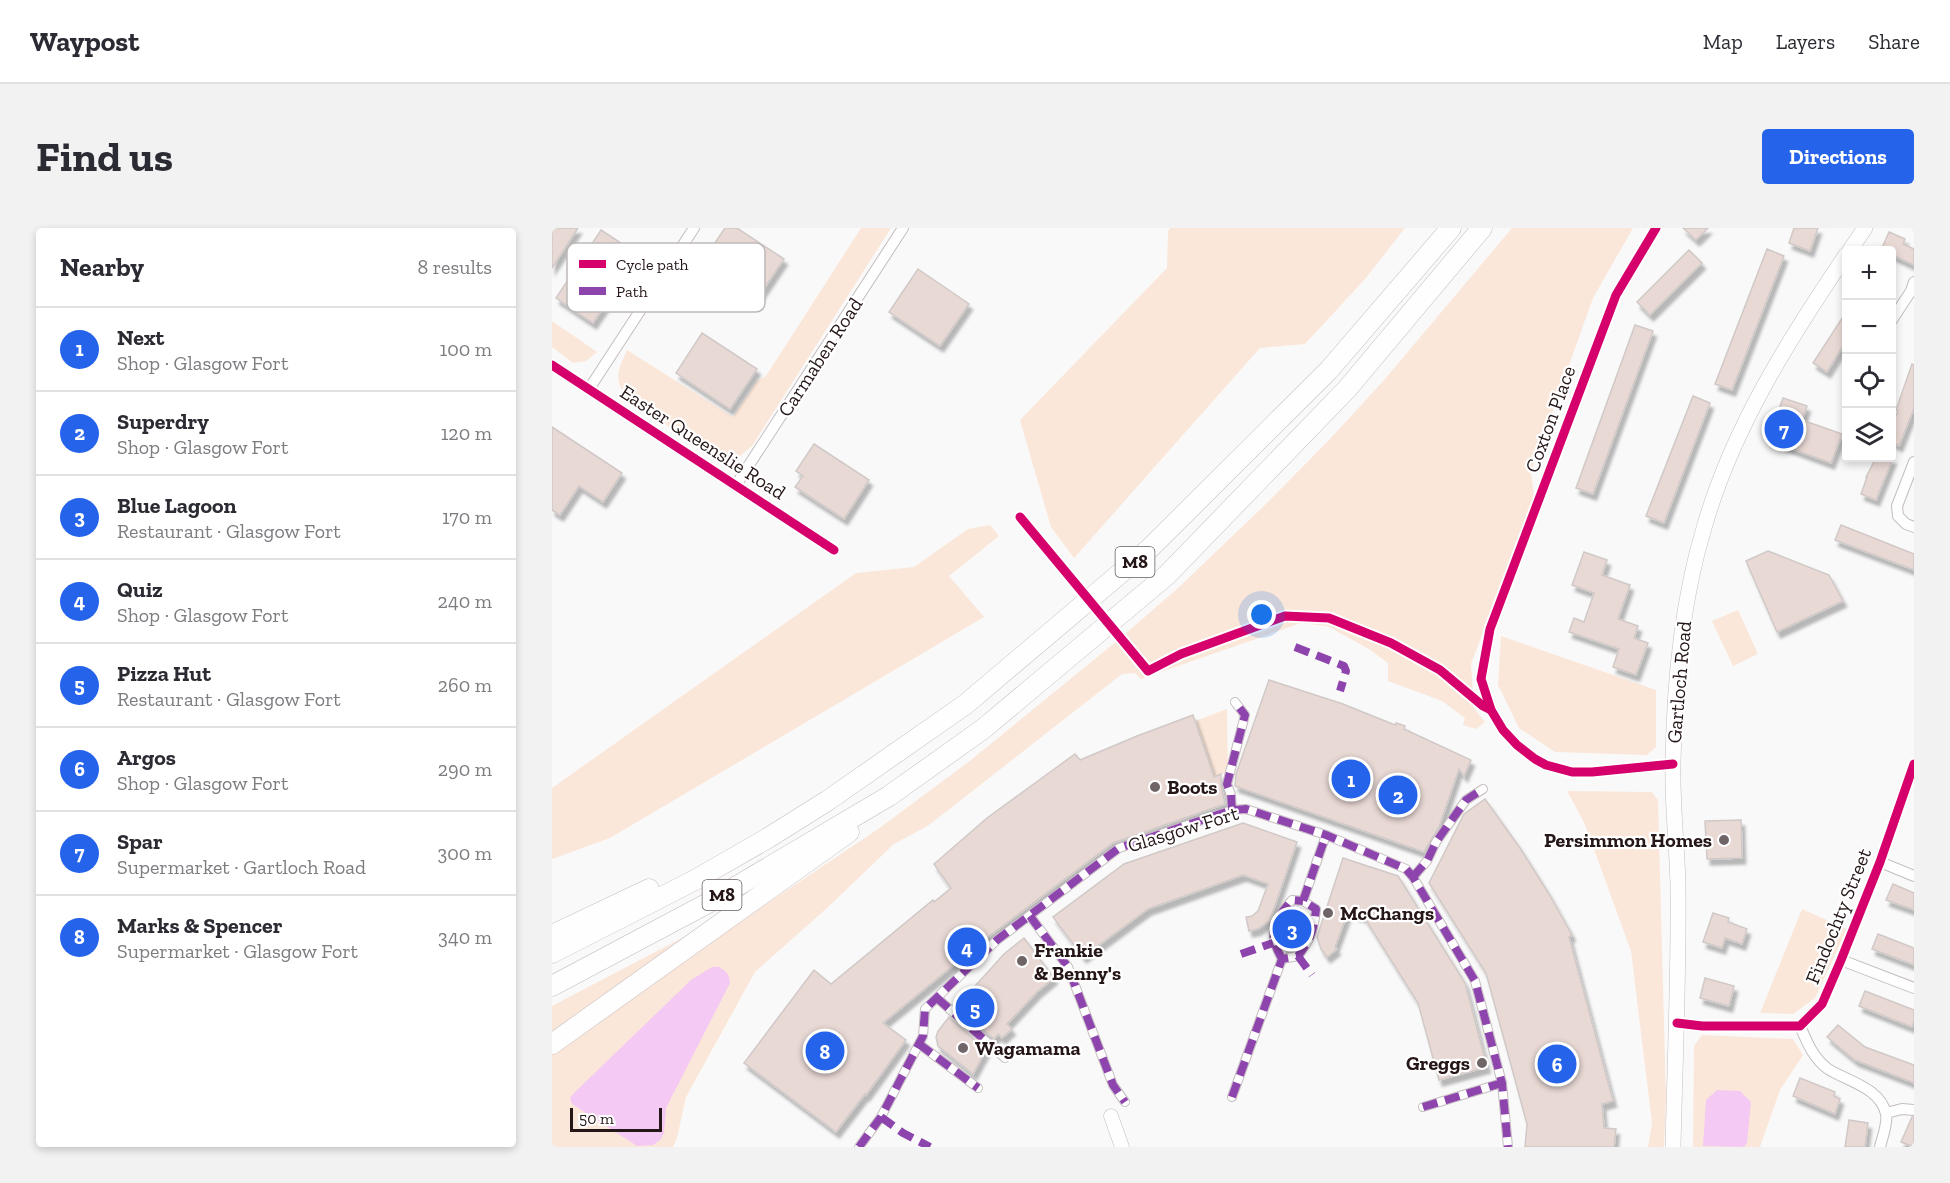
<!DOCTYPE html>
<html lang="en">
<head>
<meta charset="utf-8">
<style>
	:root { --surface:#fff; --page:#f2f2f3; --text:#2b2b33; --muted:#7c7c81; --line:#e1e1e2; --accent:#2563eb }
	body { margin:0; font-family:"Zilla Slab",serif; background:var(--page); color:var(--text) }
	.controls { position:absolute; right:18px; top:18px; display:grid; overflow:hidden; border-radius:6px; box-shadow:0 3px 9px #0003 }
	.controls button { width:54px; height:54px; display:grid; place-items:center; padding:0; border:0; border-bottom:2px solid var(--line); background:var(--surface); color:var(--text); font:30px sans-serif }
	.scale { position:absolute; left:18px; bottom:15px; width:92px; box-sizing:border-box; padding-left:6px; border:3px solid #251617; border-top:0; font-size:16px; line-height:21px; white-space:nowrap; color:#251617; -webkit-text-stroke:4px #fff; paint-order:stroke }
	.you { position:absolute; left:710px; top:387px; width:21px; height:21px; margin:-15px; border:4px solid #fff; border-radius:50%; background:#1a73e8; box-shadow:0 0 0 9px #1a73e833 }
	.badge { display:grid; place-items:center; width:39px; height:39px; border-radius:50%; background:var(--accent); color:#fff; font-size:20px; font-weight:700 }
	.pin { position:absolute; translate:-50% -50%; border:3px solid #fff; box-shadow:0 2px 6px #0006 }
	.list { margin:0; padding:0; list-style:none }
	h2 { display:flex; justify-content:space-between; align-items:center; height:78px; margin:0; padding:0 24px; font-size:26px }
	h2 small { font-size:20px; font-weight:400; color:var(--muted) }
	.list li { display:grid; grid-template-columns:39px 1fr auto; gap:18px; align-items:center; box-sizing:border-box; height:84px; padding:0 24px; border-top:2px solid var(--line) }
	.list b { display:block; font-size:22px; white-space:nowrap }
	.list p { margin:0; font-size:20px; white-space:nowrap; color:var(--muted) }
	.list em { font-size:20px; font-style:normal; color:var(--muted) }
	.icon { flex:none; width:33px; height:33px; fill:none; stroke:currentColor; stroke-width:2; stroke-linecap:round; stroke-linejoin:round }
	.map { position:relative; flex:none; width:1362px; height:919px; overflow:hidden; border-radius:6px }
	header { display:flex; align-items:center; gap:36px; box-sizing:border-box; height:84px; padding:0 30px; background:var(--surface); border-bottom:2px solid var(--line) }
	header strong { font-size:28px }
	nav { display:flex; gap:33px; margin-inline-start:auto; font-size:21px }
	.intro { display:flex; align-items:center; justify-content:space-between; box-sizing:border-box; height:144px; padding:0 36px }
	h1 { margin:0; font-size:42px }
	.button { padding:15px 27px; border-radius:6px; background:var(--accent); color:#fff; font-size:21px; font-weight:700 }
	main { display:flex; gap:36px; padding:0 36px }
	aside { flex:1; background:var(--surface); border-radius:6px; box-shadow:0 3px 9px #0003 }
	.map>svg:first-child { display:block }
	.green { fill:#fbe7d9 }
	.water { fill:#f4c9f3 }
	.building { fill:#e9d9d5; stroke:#d0c9c7; stroke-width:1.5; filter:url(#shadow) }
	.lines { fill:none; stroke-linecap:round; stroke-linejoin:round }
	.pedestrian-casing { stroke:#c5bdbe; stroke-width:10 }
	.minor-casing { stroke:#c5bdbe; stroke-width:12 }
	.tertiary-casing { stroke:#c5bdbe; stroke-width:15 }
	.secondary-casing { stroke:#c5bdbe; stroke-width:16 }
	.motorway-casing { stroke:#c5bdbe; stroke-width:21 }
	.pedestrian { stroke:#fefefe; stroke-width:8 }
	.minor { stroke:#fefefe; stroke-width:10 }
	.tertiary { stroke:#fefefe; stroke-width:14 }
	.secondary { stroke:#fefefe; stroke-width:15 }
	.motorway { stroke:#fefefe; stroke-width:20 }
	.quiet { stroke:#8e44ad; stroke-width:8; stroke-dasharray:15 8; stroke-linecap:butt }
	.cycleway-casing { stroke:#fff; stroke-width:13 }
	.cycleway { stroke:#d6006c; stroke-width:9 }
	.poi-dot { fill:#6f6566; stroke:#fff; stroke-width:2 }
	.labels { text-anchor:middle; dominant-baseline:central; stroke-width:4.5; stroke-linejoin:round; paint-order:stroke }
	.shield { fill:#fff; stroke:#665c5d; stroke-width:1.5 }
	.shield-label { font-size:18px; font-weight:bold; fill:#251617 }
	.street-label { font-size:20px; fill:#251617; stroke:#fff }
	.poi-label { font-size:20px; font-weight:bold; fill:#251617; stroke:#fff; text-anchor:start }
	.key { fill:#fff; stroke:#beb9b9; stroke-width:1.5 }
	.key-label { font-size:16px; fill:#251617 }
</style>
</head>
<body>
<header>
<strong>Waypost</strong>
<nav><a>Map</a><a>Layers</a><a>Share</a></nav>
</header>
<div class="intro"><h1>Find us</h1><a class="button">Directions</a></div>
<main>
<aside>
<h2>Nearby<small>8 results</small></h2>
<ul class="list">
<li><span class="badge">1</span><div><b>Next</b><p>Shop · Glasgow Fort</p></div><em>100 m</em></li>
<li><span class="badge">2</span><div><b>Superdry</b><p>Shop · Glasgow Fort</p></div><em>120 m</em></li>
<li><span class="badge">3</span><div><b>Blue Lagoon</b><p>Restaurant · Glasgow Fort</p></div><em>170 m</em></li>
<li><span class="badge">4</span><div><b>Quiz</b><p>Shop · Glasgow Fort</p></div><em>240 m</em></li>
<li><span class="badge">5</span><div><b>Pizza Hut</b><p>Restaurant · Glasgow Fort</p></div><em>260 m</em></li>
<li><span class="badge">6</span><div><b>Argos</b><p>Shop · Glasgow Fort</p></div><em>290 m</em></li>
<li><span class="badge">7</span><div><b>Spar</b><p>Supermarket · Gartloch Road</p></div><em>300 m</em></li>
<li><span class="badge">8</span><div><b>Marks &amp; Spencer</b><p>Supermarket · Glasgow Fort</p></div><em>340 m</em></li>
</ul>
</aside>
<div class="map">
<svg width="1362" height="919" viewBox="0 0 1362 919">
	<defs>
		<filter id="shadow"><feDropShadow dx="3.5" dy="6" stdDeviation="1.5" flood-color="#0004"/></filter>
	</defs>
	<rect width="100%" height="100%" fill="#f9f9f9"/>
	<!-- green -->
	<g class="green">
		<path d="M 309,0 L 339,0 L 200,218 L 184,231 L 170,234 C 152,221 74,173 68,158 C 63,144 70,134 75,122 L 181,189 L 205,153 L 214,148 Z"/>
		<path d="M 618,0 L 853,0 L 813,51 L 753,116 L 708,120 L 522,330 L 499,299 L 468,192 L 615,40 L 616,3 Z"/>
		<path d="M 960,0 L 1081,0 L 1041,70 L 979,244 L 982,269 L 919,436 L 922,480 L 933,494 L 924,501 L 911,497 L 913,490 L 890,473 L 836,453 L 836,435 L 817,421 L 775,398 L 749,395 L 589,451 L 583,445 L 570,446 L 377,597 L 342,616 L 275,680 L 203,744 L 134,869 L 125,910 L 121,919 L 0,919 L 0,826 L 43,791 L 329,599 L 419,532 L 565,413 L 626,360 L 716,274 L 778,211 L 833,151 Z"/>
		<path d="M 0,93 L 45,124 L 34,133 L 21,135 L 0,119 Z"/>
		<path d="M 438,297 L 447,308 L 397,348 L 432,389 L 58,610 L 0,631 L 0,560 L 304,345 L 362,339 L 416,301 Z"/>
		<path d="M 1186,382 L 1206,426 L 1181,438 L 1160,393 Z"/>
		<path d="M 949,408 L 1104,462 L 1104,519 L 1095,527 L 1003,524 L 967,500 L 946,457 Z"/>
		<path d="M 675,481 L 676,544 L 662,549 L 643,493 Z"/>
		<path d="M 1015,563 L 1100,564 L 1106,572 L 1114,869 L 1112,919 L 1096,919 L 1100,895 L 1079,723 L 1032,594 Z"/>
		<path d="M 1250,681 L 1295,701 L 1263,770 L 1241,786 L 1208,785 Z"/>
		<path d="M 174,687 L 0,810 L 0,778 Z"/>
		<path d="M 1150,807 L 1241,811 L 1251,827 L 1228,862 L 1208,919 L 1141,919 L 1142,818 Z"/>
	</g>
	<!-- water -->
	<g class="water">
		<path d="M 160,739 L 167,739 C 175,744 177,746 178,755 L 114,880 L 112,905 L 108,912 L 101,917 L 85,918 L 20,876 L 18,870 L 23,864 L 139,752 Z"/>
		<path d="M 1165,862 L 1188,863 L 1199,874 L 1195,915 L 1192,919 L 1151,918 L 1154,872 Z"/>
	</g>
	<!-- building -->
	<g class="building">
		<path d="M 0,0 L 26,0 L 0,40 Z"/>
		<path d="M 173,0 L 185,0 L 232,31 L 205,71 L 150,34 Z"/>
		<path d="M 1131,0 L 1156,0 L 1144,12 Z"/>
		<path d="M 1242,0 L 1266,0 L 1258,23 L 1237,15 Z"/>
		<path d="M 49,2 L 87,27 L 41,95 L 4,70 Z"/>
		<path d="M 1337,4 L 1353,11 L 1351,16 L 1362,21 L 1362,37 L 1340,27 L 1340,22 L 1329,22 Z"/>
		<path d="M 1215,21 L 1232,28 L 1180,162 L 1163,156 Z"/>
		<path d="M 1137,22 L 1150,35 L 1098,87 L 1085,74 Z"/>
		<path d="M 366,41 L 417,76 L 388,118 L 337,84 Z"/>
		<path d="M 1294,84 L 1294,113 L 1275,144 L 1261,135 Z"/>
		<path d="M 1083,97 L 1101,103 L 1041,266 L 1024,260 Z"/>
		<path d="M 150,105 L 205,141 L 178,181 L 124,145 Z"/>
		<path d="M 1360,136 L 1362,137 L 1362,180 L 1347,218 L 1340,214 L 1340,196 L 1346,183 L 1344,182 Z"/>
		<path d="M 1141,168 L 1158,175 L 1112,295 L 1094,288 Z"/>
		<path d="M 1231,170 L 1255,178 L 1250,192 L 1290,206 L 1279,235 L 1216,212 Z"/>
		<path d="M 0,199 L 70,245 L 51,274 L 27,258 L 8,287 L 0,282 Z"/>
		<path d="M 262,216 L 317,252 L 292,291 L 243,259 L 251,248 L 244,243 Z"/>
		<path d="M 1324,230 L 1341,230 L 1324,272 L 1309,266 L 1315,249 L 1314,249 Z"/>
		<path d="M 1289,297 L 1362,326 L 1362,342 L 1283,312 Z"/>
		<path d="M 1216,323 L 1277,347 L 1291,373 L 1225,404 L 1194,333 Z"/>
		<path d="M 1032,324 L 1055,332 L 1050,347 L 1078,357 L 1066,391 L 1086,398 L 1082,410 L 1096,415 L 1084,447 L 1061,439 L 1067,421 L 1017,404 L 1022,390 L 1032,394 L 1042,365 L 1020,357 Z"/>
		<path d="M 717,452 L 791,476 L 843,497 L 844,495 L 853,498 L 852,501 L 919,532 L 912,548 L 907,541 L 887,599 L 872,624 L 683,558 L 684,546 Z"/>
		<path d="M 641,487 L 662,549 L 669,546 L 669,558 L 673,576 L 561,615 L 436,709 L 331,795 L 354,812 L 314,867 L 313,866 L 284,904 L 192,835 L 262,742 L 279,756 L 381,672 L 382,674 L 399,660 L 382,636 L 435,590 L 523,526 L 528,532 L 585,508 Z"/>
		<path d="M 933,571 L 968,620 L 997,666 L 1020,707 L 1017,709 L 1061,873 L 1050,876 L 1052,900 L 1064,901 L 1062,919 L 973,919 L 975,896 L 934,745 L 877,655 L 912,586 Z"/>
		<path d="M 1189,592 L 1190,630 L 1155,631 L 1153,593 Z"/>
		<path d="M 691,595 L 745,614 L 718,692 L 706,701 L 697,703 L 694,689 L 700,688 L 706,683 L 716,656 L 691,647 L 596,681 L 531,729 L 501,689 L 572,636 Z"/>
		<path d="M 791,630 L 846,648 L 913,755 L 935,839 L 887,852 L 866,775 L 812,689 L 796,684 L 783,719 L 785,721 L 775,729 L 769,721 L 765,709 Z"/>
		<path d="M 1341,656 L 1362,665 L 1362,682 L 1334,672 Z"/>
		<path d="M 741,680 L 749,681 L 756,691 L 749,713 L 743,721 L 736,723 L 731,719 L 729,712 L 729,701 L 734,690 Z"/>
		<path d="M 1161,685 L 1177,690 L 1176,694 L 1195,701 L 1190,716 L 1173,710 L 1170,720 L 1151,714 Z"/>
		<path d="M 1326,706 L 1362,720 L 1362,737 L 1320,721 Z"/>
		<path d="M 472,710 L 502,750 L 485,764 L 455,796 L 460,801 L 450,810 L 446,806 L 442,811 L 404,779 L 452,726 Z"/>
		<path d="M 1153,750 L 1182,758 L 1177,778 L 1148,770 Z"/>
		<path d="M 1313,763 L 1362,782 L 1362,793 L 1360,799 L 1307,778 Z"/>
		<path d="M 397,789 L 434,822 L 421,846 L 386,818 L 384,809 L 386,803 Z"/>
		<path d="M 1286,797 L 1313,819 L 1362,837 L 1362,855 L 1303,832 L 1275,809 Z"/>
		<path d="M 1248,850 L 1283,864 L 1282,868 L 1288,871 L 1283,886 L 1241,868 Z"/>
		<path d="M 1360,889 L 1362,889 L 1362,919 L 1349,914 Z"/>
		<path d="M 1297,892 L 1316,895 L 1313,919 L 1293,919 Z"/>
	</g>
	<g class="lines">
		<!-- pedestrian casing -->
		<g class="pedestrian-casing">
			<g id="pedestrian">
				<path d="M 680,582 L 679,567 L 675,556 L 693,487 L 683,474"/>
				<path d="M 861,649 L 875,633 L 884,614 L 914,572 L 931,561"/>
				<path d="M 478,688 L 516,739 L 561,857 L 573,874"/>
				<path d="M 730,731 C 715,705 721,694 740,672 L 751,673"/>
				<path d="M 385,770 L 453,830"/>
				<path d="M 367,816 L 426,860"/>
				<path d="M 680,869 L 730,731 L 746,728 C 759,711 762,702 764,681 L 751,673 L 774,607"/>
				<path d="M 871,879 L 950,855"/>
				<path d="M 307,919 L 329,889 L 371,808 L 373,781 L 445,712 L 567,620 L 680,582 L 694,581 L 774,607 L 854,641 L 861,649 L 923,753 L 950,855 L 956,919"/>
			</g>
		</g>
		<!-- minor casing -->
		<g class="minor-casing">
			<g id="minor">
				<path d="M 1104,0 L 1064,67 L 938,401 L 929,451 L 939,482 L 951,502 L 965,517 L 983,531 L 994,537 L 1020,544 L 1040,544 L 1121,536"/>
				<path d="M 1340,92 L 1359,63 L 1362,54"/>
				<path d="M 0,137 L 282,322"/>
				<path d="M 37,161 L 142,0"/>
				<path d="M 1362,234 L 1345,278 L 1346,288 L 1354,296 L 1362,299"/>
				<path d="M 184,257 L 351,0"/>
				<path d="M 1328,634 L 1362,648"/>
				<path d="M 1289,732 L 1362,760"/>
				<path d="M 1125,795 L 1150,798 L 1248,798 L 1270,776 L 1289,732 L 1328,634 L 1362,536"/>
				<path d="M 1248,798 C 1255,814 1261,830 1276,841 C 1295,853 1329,860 1334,886 C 1336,896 1330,910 1328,919"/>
				<path d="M 1334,885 L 1350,881 L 1362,882"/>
			</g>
		</g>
		<!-- tertiary casing -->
		<g class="tertiary-casing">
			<path id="tertiary" d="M 559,888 L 570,919"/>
		</g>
		<!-- secondary casing -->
		<g class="secondary-casing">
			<g id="secondary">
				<path d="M 1298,22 L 1313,0"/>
				<path d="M 1121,919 C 1123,832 1127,744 1126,657 C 1125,617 1120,576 1121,536 C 1122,456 1129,376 1152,300 C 1180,201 1237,111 1294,27"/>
			</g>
		</g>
		<!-- motorway casing -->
		<g class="motorway-casing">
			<g id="motorway">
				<path d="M 0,707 L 97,661"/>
				<path d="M 0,725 L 143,652 L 216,610 L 275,573 L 414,476 L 597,321 L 777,142 L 899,0"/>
				<path d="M 0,758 L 158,674 L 337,568 L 431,501 L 615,347 L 795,161 L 930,0"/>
				<path d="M 0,816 L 297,604"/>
			</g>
		</g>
		<!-- pedestrian -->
		<use href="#pedestrian" class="pedestrian"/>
		<!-- minor -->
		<use href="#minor" class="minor"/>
		<!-- tertiary -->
		<use href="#tertiary" class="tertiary"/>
		<!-- secondary -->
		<use href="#secondary" class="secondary"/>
		<!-- motorway -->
		<use href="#motorway" class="motorway"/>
		<!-- quiet -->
		<g class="quiet">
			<path d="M 743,419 L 792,438 L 794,443 L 788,463"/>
			<path d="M 680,582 L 679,567 L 675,556 L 693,487 L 683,474"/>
			<path d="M 861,649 L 875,633 L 884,614 L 914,572 L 931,561"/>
			<path d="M 478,688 L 516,739 L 561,857 L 573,874"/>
			<path d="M 689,726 L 721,715"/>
			<path d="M 746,728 L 760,747"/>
			<path d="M 730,731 C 715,705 721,694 740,672 L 751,673"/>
			<path d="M 385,770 L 453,830"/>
			<path d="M 367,816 L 426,860"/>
			<path d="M 680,869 L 730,731 L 746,728 C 759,711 762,702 764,681 L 751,673 L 774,607"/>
			<path d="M 871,879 L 950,855"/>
			<path d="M 329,889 L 351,905 L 378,919"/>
			<path d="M 307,919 L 329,889 L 371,808 L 373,781 L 445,712 L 567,620 L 680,582 L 694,581 L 774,607 L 854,641 L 861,649 L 923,753 L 950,855 L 956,919"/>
		</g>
		<!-- cycleway casing -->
		<g class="cycleway-casing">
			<g id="cycleway">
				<path d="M 1104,0 L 1064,67 L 938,401 L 929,451 L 939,482 L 951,502 L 965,517 L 983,531 L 994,537 L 1020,544 L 1040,544 L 1121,536"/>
				<path d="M 0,137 L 282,322"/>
				<path d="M 468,289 L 596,443 L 629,426 L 733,388 L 777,390 L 839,415 L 888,442 L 931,478 L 939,482"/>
				<path d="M 1125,795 L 1150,798 L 1248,798 L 1270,776 L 1289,732 L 1328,634 L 1362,536"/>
			</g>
		</g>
		<!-- cycleway -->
		<use href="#cycleway" class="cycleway"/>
	</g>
	<!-- markers -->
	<g class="poi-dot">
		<circle cx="603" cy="559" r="6"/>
		<circle cx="1172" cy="612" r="6"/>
		<circle cx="776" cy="685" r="6"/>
		<circle cx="470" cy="733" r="6"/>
		<circle cx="411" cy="820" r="6"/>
		<circle cx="930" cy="835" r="6"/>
	</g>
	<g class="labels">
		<!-- shield labels -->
		<g class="shield">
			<rect x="563.5" y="319" width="39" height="30" rx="4.5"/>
			<rect x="150.5" y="652" width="39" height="30" rx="4.5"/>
		</g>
		<g class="shield-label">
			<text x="583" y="334">M8</text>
			<text x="170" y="667">M8</text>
		</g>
		<!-- street labels -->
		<g class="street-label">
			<text transform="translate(268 129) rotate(-57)">Carmaben Road</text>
			<text transform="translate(998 191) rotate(-70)">Coxton Place</text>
			<text transform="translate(151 214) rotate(33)">Easter Queenslie Road</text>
			<text transform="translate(1127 454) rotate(-85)">Gartloch Road</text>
			<text transform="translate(631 601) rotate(-17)">Glasgow Fort</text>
			<text transform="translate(1286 688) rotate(-68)">Findochty Street</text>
		</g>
		<!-- poi labels -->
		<g class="poi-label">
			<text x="615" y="559">Boots</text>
			<text x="1160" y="612" text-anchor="end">Persimmon Homes</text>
			<text x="788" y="685">McChangs</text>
			<text x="482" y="722">Frankie<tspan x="482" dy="23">&amp; Benny's</tspan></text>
			<text x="423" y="820">Wagamama</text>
			<text x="918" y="835" text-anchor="end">Greggs</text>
		</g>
	</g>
	<!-- legend -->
	<rect x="15" y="15" width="198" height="69" rx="9" class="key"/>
	<rect x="27" y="32" width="27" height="8" fill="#d6006c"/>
	<rect x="27" y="59" width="27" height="8" fill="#8e44ad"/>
	<g class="key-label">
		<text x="64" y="42">Cycle path</text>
		<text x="64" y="69">Path</text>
	</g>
</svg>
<div class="controls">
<button>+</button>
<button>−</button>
<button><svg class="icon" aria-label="locate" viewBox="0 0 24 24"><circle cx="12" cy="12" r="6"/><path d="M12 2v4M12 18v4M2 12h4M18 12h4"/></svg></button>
<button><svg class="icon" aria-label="layers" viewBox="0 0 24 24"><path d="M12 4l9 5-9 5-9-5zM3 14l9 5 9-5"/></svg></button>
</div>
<div class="scale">50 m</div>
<div class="you"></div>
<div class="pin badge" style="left:799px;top:551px">1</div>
<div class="pin badge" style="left:846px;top:567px">2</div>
<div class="pin badge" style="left:740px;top:701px">3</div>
<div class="pin badge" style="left:415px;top:719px">4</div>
<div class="pin badge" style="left:423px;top:780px">5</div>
<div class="pin badge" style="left:1005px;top:836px">6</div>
<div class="pin badge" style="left:1232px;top:201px">7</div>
<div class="pin badge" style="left:273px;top:823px">8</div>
</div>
</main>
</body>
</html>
